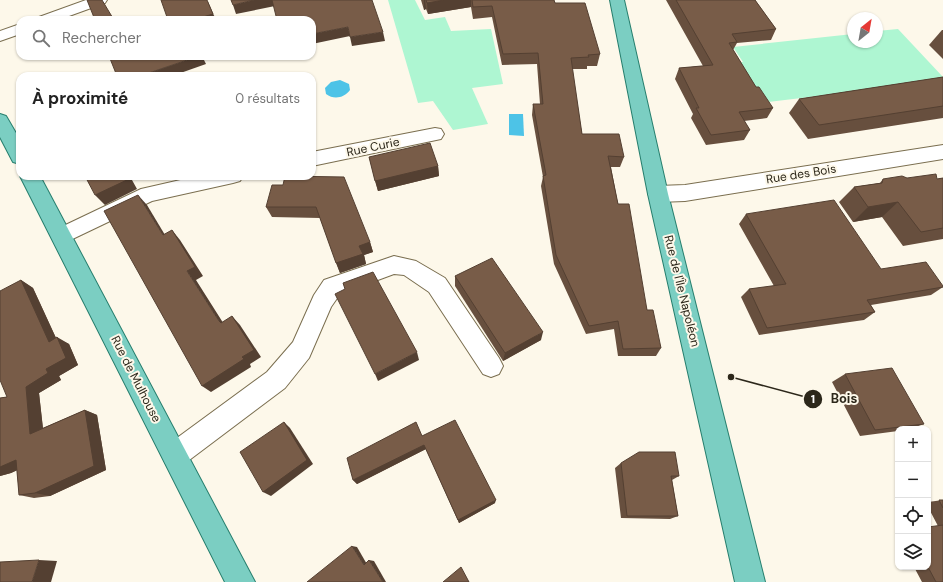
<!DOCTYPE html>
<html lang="fr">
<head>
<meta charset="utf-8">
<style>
	:root { --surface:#fff; --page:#f6f6f6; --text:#222; --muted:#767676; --line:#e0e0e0 }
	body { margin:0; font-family:"DM Sans",sans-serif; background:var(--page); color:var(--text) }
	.controls { position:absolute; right:12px; bottom:12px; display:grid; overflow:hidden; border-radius:8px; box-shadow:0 1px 3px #0004 }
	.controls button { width:36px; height:36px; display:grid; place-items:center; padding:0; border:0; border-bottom:1px solid var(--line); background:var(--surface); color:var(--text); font:20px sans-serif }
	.compass { position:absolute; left:847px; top:12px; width:36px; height:36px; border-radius:50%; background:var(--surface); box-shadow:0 1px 3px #0004; rotate:31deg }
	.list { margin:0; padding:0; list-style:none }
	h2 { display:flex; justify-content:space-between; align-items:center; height:52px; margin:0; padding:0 16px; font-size:17px }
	h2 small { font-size:13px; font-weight:400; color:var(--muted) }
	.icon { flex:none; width:22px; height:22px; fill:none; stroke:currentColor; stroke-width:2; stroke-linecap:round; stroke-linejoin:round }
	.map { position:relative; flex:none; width:943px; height:582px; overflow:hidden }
	.search { position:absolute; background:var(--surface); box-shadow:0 1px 3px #0004; left:16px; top:16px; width:300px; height:44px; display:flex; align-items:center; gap:10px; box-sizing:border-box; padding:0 14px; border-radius:12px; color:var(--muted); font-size:15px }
	.panel { position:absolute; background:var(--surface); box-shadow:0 1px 3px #0004; left:16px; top:72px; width:300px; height:108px; border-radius:12px }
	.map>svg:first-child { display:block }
	.green { fill:#aef6d2 }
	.water { fill:#4dc3e7 }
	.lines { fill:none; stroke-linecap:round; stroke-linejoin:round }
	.minor-casing { stroke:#7a6e4f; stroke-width:2 }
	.major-casing { stroke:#267e6d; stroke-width:2 }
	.minor { fill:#fff; fill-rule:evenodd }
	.major { fill:#7bcec2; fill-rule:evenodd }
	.wall { fill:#674f3e }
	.shaded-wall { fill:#544032 }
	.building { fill:#785c48; stroke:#544032 }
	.labels { text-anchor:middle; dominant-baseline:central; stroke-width:4; stroke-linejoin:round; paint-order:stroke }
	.street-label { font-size:12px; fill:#2c271a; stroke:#fdf8ea }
	.leader { fill:none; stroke:#2c271a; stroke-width:1.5 }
	.callout-dot { fill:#2c271a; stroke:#fdf8ea; stroke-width:1.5 }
	.mark-label { font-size:12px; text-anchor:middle; font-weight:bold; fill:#fff }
	.callout-label { font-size:13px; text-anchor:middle; font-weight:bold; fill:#2c271a; stroke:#fdf8ea; stroke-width:4; stroke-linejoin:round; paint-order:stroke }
</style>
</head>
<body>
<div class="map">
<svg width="943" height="582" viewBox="0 0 943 582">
	<rect width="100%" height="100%" fill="#fdf8ea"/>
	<!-- green -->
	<g class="green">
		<path d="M 388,0 L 415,0 L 425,20 L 445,17 L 451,31 L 491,29 L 503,84 L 472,88 L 488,124 L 453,130 L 433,101 L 418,103 Z"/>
		<path d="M 898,29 L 943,77 L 943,81 L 760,103 L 734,63 L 743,62 L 733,47 L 853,34 L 853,42 L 877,42 L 877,31 Z"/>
	</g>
	<!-- water -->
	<g class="water">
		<path d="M 340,80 L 349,84 L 350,90 C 344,98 334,100 326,94 L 325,88 L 331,82 Z"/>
		<path d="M 509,114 L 523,114 L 524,136 L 509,135 Z"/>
	</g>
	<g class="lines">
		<!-- minor casing -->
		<g class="minor-casing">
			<g id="minor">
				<path d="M 86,0 L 107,0 L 105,3 L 58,20 L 36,20 L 39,17 Z"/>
				<path d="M 20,24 L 20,34 L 0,41 L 0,31 Z"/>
				<path d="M 435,128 L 441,129 L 444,134 L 441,139 L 312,166 L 312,152 Z"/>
				<path d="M 943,145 L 943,159 L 685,201 L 658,202 L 651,199 L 648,194 L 651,189 L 658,186 L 685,185 Z"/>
				<path d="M 198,176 L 243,176 L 240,181 L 233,183 L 152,201 L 62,244 L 55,242 L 52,236 L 55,230 L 141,189 Z"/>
				<path d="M 394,256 L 416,261 L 445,278 L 499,358 L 503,366 L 499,374 L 491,377 L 483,374 L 429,292 L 404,275 L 394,274 L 340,294 L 331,307 L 309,358 L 285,388 L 184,464 L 175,468 L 166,464 L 162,455 L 166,446 L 267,372 L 293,342 L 314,295 L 324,280 Z"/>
			</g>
		</g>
		<!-- major casing -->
		<g class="major-casing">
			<g id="major">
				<path d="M 610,0 L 624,0 L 668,194 L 765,582 L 735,582 L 648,194 Z"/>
				<path d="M 0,114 L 6,116 L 20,140 L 20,164 L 13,162 L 0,137 Z"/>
				<path d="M 20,176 L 40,176 L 255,582 L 225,582 Z"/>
			</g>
		</g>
		<!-- minor -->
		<use href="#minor" class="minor"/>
		<!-- major -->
		<use href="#major" class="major"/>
	</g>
	<!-- wall -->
	<g class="wall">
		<path d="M 421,0 L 554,0 L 555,3 L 600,54 L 597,66 L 587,66 L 587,69 L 572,69 L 582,134 L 624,157 L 620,167 L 611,167 L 618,204 L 647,310 L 661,348 L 656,356 L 618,356 L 614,329 L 586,334 L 554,264 L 541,186 L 543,177 L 532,115 L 533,104 L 540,104 L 537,64 L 502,65 L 492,17 L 473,19 L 471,7 L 428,14 L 426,9 L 424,10 Z"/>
		<path d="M 666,0 L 755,0 L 776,29 L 771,40 L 737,43 L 733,50 L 756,87 L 773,108 L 767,118 L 744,121 L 750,130 L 744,140 L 706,145 L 691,118 L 693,114 L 675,79 L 679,68 L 703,66 Z"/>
		<path d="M 942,30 L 943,30 L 943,59 L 929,45 Z"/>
		<path d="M 943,77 L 943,118 L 808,139 L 789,113 L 799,99 Z"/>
		<path d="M 369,157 L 438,166 L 439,176 L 378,191 Z"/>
		<path d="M 907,178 L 937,179 L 943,178 L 943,239 L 903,246 L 882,217 L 853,222 L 839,202 L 854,187 L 880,183 L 883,179 Z"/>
		<path d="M 283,185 L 370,242 L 373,252 L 364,255 L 366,264 L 340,273 L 320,218 L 272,217 L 266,207 Z"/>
		<path d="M 746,214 L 881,269 L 943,287 L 931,295 L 871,305 L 875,312 L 864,320 L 759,335 L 741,297 L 749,289 L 774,286 L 739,224 Z"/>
		<path d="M 455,276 L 541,340 L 503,361 L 455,286 Z"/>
		<path d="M 21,280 L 33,288 L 56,338 L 69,344 L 78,365 L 59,376 L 61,380 L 39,393 L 43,428 L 85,410 L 97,415 L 106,470 L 50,496 L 34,498 L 19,495 L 17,470 L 11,473 L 0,476 L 0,398 L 7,397 Z"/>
		<path d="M 845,374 L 924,424 L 910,429 L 898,429 L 898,431 L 860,436 L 832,382 Z"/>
		<path d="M 422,436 L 495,503 L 459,523 L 426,449 L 357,484 L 353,480 Z"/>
		<path d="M 621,463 L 679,476 L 672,480 L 678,516 L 670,519 L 621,518 L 615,468 Z"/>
		<path d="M 943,500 L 943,582 L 922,582 L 914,567 L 928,567 L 938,526 L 928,507 L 928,502 Z"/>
	</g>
	<!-- shaded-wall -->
	<g class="shaded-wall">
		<path d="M 254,0 L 273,0 L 275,6 L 236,14 L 233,5 Z"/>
		<path d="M 424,0 L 425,0 L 426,9 L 424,10 Z"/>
		<path d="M 444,0 L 471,0 L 471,7 L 428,14 L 427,3 Z"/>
		<path d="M 208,2 L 216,20 L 193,20 Z"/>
		<path d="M 348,27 L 350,36 L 312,44 L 312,34 Z"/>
		<path d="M 383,32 L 385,41 L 352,46 L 350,37 Z"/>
		<path d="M 199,56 L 202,56 L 206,64 L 172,76 L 140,76 Z"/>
		<path d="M 438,166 L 439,176 L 378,191 L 375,181 Z"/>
		<path d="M 127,176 L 142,176 L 132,180 L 137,189 L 105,205 L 95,195 Z"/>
		<path d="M 138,195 L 147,205 L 171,245 L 163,235 Z"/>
		<path d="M 898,202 L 882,217 L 853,222 L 868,207 Z"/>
		<path d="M 172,230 L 180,240 L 203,276 L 196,280 L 227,329 L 219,321 L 187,271 Z"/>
		<path d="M 370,242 L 373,252 L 364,255 L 366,264 L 340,273 L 336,263 L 359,246 Z"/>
		<path d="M 21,280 L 33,288 L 61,349 L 49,342 Z"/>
		<path d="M 232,316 L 240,325 L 261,357 L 250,364 L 251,367 L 211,392 L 202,386 Z"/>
		<path d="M 543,332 L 541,340 L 503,361 L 505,353 Z"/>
		<path d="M 57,337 L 69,344 L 78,365 L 59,376 L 61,380 L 39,393 L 44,439 L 30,434 L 26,387 L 46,369 Z"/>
		<path d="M 417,352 L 419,360 L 378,381 L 375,374 Z"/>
		<path d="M 85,410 L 97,415 L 106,470 L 50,496 L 35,493 Z"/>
		<path d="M 284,422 L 290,428 L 313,464 L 271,496 L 263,492 Z"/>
		<path d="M 424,445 L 426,449 L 357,484 L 353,480 Z"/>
		<path d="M 16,460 L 31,464 L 11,473 L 0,476 L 0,467 Z"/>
		<path d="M 496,500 L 495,503 L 459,523 L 458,520 Z"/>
		<path d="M 352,546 L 357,547 L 368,566 L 364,565 Z"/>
		<path d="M 39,560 L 57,561 L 51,582 L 32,582 Z"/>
		<path d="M 369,560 L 374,561 L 386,582 L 383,582 Z"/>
	</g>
	<!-- building -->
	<g class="building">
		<path d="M 87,0 L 102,0 L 114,20 L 95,20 Z"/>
		<path d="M 161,0 L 207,0 L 213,14 L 193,20 L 168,20 Z"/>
		<path d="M 231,0 L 254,0 L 233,5 Z"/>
		<path d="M 272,0 L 372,0 L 383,32 L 350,37 L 348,27 L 312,34 L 312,20 L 277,20 Z"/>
		<path d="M 426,0 L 444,0 L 427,3 Z"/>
		<path d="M 472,0 L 554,0 L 555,3 L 585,3 L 600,54 L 588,55 L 589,57 L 571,58 L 582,134 L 619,134 L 624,157 L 608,156 L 618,204 L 629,204 L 647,310 L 653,310 L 661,348 L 623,349 L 618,321 L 589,326 L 556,255 L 543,176 L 546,175 L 533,104 L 543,104 L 538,53 L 503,54 L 492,6 L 473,7 Z"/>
		<path d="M 676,0 L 755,0 L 776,29 L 732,34 L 737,42 L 729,43 L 756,87 L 759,87 L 773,108 L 739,112 L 750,130 L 711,135 L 696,108 L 699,108 L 679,68 L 713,65 Z"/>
		<path d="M 109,56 L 199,56 L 140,76 L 117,76 Z"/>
		<path d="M 943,77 L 943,106 L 819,125 L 799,99 Z"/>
		<path d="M 430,143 L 438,166 L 375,181 L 369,157 Z"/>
		<path d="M 936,174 L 937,179 L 943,178 L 943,228 L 921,232 L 898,202 L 868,207 L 854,187 L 882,183 L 883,179 L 902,176 L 907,178 Z"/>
		<path d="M 85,176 L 127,176 L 129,179 L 95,195 Z"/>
		<path d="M 285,176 L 344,177 L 370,242 L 359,246 L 363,254 L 336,263 L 316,207 L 266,207 L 272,185 L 283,185 Z"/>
		<path d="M 138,195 L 163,235 L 172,230 L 195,267 L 187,271 L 219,321 L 221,323 L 232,316 L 254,350 L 242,357 L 244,359 L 202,386 L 104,211 Z"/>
		<path d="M 834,200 L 881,269 L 926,262 L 943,286 L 943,287 L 867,300 L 875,312 L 767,328 L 749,289 L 786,284 L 746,214 Z"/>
		<path d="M 492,258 L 543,332 L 505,353 L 455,276 Z"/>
		<path d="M 373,272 L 417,352 L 375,374 L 335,294 L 345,289 L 343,283 Z"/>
		<path d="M 21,280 L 49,342 L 57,337 L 66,358 L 46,369 L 48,373 L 26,387 L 30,434 L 85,410 L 94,466 L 35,493 L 19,495 L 16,460 L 0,467 L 0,398 L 7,397 L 0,380 L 0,291 Z"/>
		<path d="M 892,368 L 924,424 L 875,430 L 845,374 Z"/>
		<path d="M 455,420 L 496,500 L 458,520 L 424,445 L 353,480 L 347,458 L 416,422 L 422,436 Z"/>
		<path d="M 284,422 L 307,460 L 263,492 L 240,452 Z"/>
		<path d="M 639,452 L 675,452 L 679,476 L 671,476 L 678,516 L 627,516 L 621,463 Z"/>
		<path d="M 939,500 L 943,500 L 943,508 Z"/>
		<path d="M 943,525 L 943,582 L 936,582 L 928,567 L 928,527 Z"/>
		<path d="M 352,546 L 364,565 L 369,560 L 383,582 L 307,582 Z"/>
		<path d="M 39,560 L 32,582 L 0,582 L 0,562 Z"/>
		<path d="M 461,567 L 469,582 L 443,582 Z"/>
	</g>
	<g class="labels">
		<!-- street labels -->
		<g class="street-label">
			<text transform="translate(373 147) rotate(-12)">Rue Curie</text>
			<text transform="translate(801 174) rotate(-9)">Rue des Bois</text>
			<text transform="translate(682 291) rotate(76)">Rue de l'Île Napoléon</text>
			<text transform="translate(136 379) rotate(63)">Rue de Mulhouse</text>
		</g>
	</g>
	<!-- callouts -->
	<path class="leader" d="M731 377L813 399"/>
	<g class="callout-dot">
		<circle cx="731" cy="377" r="4"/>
		<circle cx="813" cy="399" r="10"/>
	</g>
	<g class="mark-label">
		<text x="813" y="403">1</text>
	</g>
	<g class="callout-label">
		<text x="844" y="403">Bois</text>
	</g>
</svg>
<div class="controls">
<button>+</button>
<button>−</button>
<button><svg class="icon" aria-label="locate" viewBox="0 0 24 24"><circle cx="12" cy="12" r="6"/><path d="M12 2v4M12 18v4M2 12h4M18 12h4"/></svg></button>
<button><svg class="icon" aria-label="layers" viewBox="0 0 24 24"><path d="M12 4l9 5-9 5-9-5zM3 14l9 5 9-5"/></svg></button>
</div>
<svg class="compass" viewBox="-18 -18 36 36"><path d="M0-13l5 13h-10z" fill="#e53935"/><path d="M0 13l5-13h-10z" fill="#767676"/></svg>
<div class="search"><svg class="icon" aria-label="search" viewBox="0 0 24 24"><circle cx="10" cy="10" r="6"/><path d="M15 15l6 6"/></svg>Rechercher</div>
<section class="panel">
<h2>À proximité<small>0 résultats</small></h2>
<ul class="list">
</ul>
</section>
</div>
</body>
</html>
